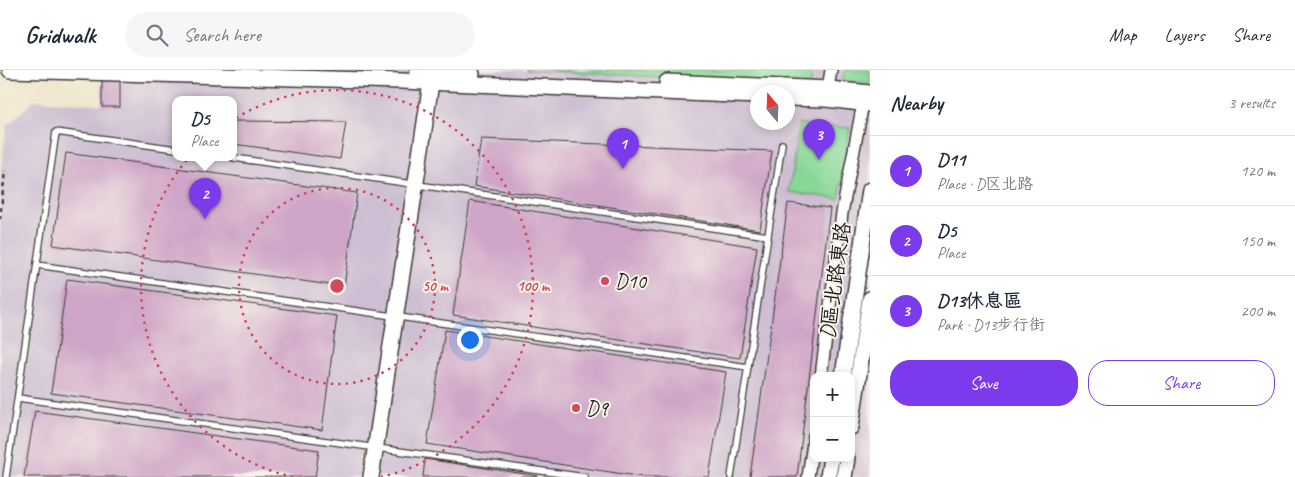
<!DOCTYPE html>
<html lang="en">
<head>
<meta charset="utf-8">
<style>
	:root { --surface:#fff; --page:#f6f6f7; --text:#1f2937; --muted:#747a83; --line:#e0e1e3; --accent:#7c3aed }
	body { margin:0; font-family:Caveat,"LXGW WenKai TC",sans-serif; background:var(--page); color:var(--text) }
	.controls { position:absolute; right:15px; bottom:15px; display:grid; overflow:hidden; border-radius:10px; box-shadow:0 2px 12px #0003 }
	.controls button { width:45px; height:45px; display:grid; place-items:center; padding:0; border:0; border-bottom:1px solid var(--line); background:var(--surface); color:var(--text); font:25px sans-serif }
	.compass { position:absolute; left:750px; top:15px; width:45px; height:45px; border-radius:50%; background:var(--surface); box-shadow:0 2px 12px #0003; rotate:341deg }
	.you { position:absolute; left:469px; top:269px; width:18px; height:18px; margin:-12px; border:4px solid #fff; border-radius:50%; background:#1a73e8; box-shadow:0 0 0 8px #1a73e833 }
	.badge { display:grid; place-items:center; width:32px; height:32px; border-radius:50%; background:var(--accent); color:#fff; font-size:16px; font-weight:700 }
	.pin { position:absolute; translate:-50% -41px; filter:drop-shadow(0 1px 2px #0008) }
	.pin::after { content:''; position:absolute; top:26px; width:18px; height:15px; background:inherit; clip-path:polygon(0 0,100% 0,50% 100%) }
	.popup { position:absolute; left:172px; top:26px; width:65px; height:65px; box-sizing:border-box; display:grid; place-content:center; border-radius:10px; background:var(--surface); filter:drop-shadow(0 1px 4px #0005); font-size:16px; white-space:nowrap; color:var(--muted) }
	.popup b { font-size:19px; color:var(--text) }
	.popup::after { content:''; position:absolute; left:50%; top:100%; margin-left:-10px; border:10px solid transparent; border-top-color:var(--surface) }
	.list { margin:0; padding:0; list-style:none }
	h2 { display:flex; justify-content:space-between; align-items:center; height:65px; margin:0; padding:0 20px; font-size:21px }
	h2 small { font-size:16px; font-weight:400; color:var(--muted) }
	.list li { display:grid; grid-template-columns:32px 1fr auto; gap:15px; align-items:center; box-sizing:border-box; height:70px; padding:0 20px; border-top:1px solid var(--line) }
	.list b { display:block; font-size:19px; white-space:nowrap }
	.list p { margin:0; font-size:16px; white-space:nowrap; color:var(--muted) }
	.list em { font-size:16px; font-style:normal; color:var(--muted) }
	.actions { display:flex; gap:10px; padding:15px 20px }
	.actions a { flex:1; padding:11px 0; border:1px solid var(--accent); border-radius:20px; text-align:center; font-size:18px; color:var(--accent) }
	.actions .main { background:var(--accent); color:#fff }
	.icon { flex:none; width:28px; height:28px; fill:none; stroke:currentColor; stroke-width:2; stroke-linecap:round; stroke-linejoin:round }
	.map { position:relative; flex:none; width:870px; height:407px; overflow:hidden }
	header { display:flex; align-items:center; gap:30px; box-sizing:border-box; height:70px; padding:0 25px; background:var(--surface); border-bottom:1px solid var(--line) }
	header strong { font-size:24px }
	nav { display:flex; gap:28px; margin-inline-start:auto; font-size:18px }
	.search { width:350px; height:45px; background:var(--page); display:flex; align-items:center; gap:12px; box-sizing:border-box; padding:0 18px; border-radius:28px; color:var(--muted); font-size:19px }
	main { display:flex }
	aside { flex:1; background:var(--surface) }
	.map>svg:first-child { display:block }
	.industrial { fill:#cdbed3; fill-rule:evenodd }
	.green { fill:#87d897; stroke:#527a5a }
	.building { fill:#cfa5c7 }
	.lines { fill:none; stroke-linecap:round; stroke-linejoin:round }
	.service-casing { stroke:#3c3a36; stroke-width:8 }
	.minor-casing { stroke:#3c3a36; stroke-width:14 }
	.tertiary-casing { stroke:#3c3a36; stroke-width:18 }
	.path { stroke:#3c3a36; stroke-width:2.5; stroke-dasharray:4 4; stroke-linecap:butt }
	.service { stroke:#fff; stroke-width:5.5 }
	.minor { stroke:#fff; stroke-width:11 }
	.tertiary { stroke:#fff; stroke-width:15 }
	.ring { fill:none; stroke:#d1495b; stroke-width:2.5; stroke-dasharray:2.5 5 }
	.poi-dot { fill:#d1495b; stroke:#f7f3e8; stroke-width:2 }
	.labels { text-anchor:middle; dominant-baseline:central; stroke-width:4; stroke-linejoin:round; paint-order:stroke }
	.street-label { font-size:21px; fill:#1c1c1c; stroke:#f7f3e8 }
	.poi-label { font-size:21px; fill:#1c1c1c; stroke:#f7f3e8; text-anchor:start }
	.centre { fill:#d1495b; stroke:#f7f3e8; stroke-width:2.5 }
	.ring-label { font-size:15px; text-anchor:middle; font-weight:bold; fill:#d1495b; stroke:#f7f3e8; stroke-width:4; stroke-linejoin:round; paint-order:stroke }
</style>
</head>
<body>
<header>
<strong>Gridwalk</strong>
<div class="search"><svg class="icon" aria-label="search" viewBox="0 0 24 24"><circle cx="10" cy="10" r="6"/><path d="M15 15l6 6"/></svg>Search here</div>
<nav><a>Map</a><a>Layers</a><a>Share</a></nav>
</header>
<main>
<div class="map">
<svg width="870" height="407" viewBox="0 0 870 407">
	<rect width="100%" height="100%" fill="#f7f3e8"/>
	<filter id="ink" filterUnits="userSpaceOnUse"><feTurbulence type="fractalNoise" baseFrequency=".02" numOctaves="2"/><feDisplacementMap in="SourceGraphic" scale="10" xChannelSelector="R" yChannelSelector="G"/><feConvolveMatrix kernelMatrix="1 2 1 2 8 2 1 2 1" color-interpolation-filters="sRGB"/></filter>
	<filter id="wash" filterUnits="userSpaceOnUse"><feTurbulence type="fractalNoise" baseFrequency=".0096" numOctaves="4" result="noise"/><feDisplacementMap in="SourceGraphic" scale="20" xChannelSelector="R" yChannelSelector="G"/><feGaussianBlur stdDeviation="1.12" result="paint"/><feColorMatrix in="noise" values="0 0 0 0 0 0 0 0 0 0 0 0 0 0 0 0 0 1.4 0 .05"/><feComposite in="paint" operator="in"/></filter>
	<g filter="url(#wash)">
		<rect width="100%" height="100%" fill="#f0e6cc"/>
		<!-- industrial -->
		<path class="industrial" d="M 111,0 L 870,0 L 870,407 L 0,407 L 0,104 L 7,56 L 34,30 L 111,35 ZM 758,22 L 788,22 L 788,52 L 758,52 ZM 176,30 L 234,30 L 234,88 L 176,88 ZM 814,306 L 851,306 L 851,388 L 814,388 Z"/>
		<!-- green -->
		<g class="green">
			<path d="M 526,0 L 811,0 L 811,15 Z"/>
			<path d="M 844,0 L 870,0 L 870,14 L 843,10 Z"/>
			<path d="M 799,54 L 850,58 L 839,129 L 789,122 Z"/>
		</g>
		<g id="blocks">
			<!-- building -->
			<g class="building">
				<rect x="102" y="0" width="18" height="37"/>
				<path d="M 234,51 L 346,52 L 340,89 L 234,74 Z"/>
				<path d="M 481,69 L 772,81 L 760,160 L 474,116 Z"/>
				<path d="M 66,83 L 357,123 L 344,217 L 53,175 Z"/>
				<path d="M 470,131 L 757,177 L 740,288 L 453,245 Z"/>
				<path d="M 788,133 L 830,138 L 797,407 L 750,407 Z"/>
				<path d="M 67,209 L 337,246 L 322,360 L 51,323 Z"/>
				<path d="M 445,260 L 726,302 L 709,407 L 643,407 L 427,374 Z"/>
				<path d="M 35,341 L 319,380 L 315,407 L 24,407 Z"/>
				<path d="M 425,389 L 538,406 L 537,407 L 423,407 Z"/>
			</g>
		</g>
	</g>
	<g filter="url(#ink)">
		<use href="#blocks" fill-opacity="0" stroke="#3c3a36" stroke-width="1"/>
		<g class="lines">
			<!-- service casing -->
			<g class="service-casing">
				<g id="service">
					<path d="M 234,88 L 768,166"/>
					<path d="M 37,195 L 748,297"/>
					<path d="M 18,328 L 585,407"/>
					<path d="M 6,407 L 56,62 L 176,79"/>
					<path d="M 731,407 L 782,74"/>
				</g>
			</g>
			<!-- minor casing -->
			<g class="minor-casing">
				<g id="minor">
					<path d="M 827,25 L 831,0"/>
					<path d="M 821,306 L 842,143 L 863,33"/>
					<path d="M 808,407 L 814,366"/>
				</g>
			</g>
			<!-- tertiary casing -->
			<g class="tertiary-casing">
				<g id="tertiary">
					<path d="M 10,0 L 401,11 L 758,26"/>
					<path d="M 417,3 L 472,4"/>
					<path d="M 667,12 L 828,19 L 870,23"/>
					<path d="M 788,28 L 826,29 L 870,34"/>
					<path d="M 843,306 L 870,120"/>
					<path d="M 851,357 L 870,229"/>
					<path d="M 371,407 L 431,13"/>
					<path d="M 828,407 L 831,388"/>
					<path d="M 844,407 L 847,388"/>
				</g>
			</g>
			<!-- path -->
			<path class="path" d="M 0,149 L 5,101"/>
			<!-- service -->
			<use href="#service" class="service"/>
			<!-- minor -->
			<use href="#minor" class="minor"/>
			<!-- tertiary -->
			<use href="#tertiary" class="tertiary"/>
		</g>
	</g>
	<!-- distance rings -->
	<g class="ring">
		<circle cx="337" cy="216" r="98"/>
		<path d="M293 407A196 196 0 1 1 381 407"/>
	</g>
	<!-- markers -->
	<g class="poi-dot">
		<circle cx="605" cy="211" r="5"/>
		<circle cx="576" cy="338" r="5"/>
	</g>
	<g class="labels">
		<!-- street labels -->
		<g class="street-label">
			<text transform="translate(835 210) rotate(-82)">D區北路東路</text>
		</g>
		<!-- poi labels -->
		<g class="poi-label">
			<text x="615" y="211">D10</text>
			<text x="586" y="338">D9</text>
		</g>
	</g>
	<circle cx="337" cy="216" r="8" class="centre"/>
	<g class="ring-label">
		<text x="435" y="221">50 m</text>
		<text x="533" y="221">100 m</text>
	</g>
</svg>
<div class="controls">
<button>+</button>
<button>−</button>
</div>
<svg class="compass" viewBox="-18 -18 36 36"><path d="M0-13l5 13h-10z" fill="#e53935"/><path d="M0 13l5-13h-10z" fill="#747a83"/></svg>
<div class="you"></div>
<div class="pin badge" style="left:623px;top:99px">1</div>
<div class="pin badge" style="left:205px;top:149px">2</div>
<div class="popup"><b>D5</b>Place</div>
<div class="pin badge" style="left:819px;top:90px">3</div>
</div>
<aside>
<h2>Nearby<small>3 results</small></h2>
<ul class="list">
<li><span class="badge">1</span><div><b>D11</b><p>Place · D区北路</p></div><em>120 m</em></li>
<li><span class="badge">2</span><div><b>D5</b><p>Place</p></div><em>150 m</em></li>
<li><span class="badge">3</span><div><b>D13休息區</b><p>Park · D13步行街</p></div><em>200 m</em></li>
</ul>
<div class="actions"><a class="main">Save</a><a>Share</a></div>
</aside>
</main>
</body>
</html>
